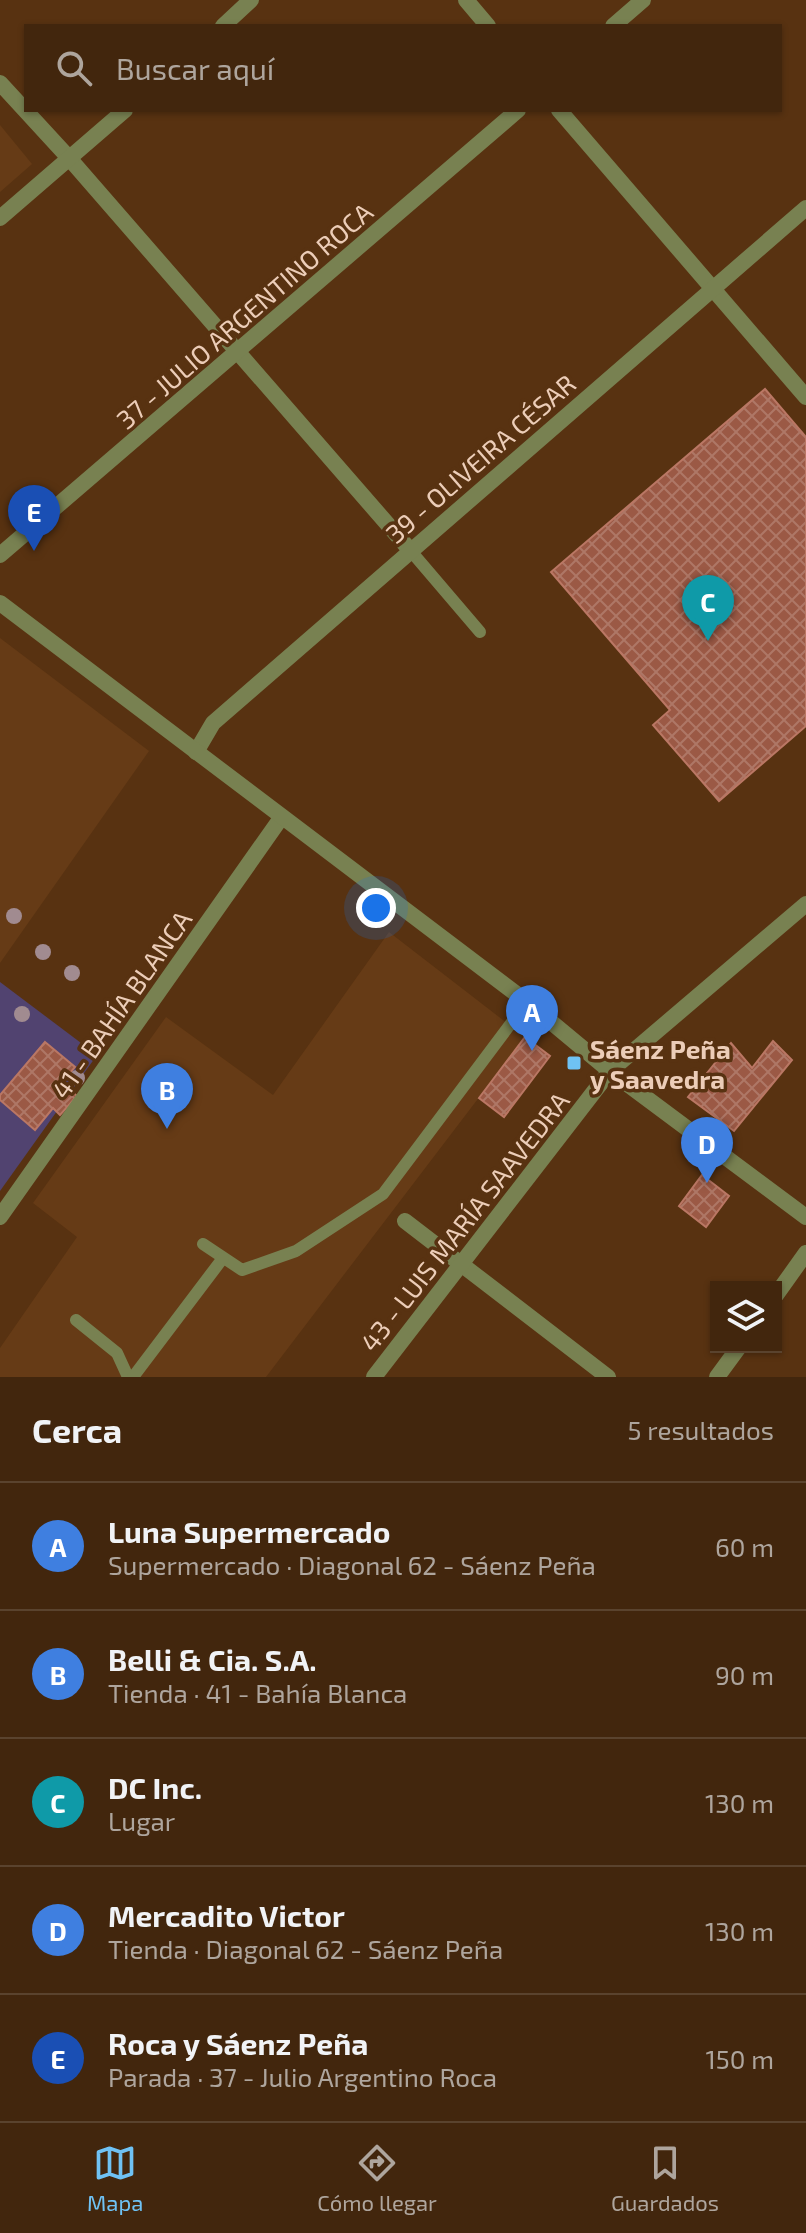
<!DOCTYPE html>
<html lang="es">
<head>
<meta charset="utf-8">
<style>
	:root { --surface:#42260d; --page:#4c321b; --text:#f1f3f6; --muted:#aea59d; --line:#5a432e; --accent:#6fc2f4 }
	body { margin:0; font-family:"Exo 2",sans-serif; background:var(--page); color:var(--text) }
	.controls { position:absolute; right:24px; bottom:24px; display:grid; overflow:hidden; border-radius:0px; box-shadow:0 2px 6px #0004 }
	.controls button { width:72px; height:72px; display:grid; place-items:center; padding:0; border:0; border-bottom:2px solid var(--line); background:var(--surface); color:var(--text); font:40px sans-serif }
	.you { position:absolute; left:376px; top:908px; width:28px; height:28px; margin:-20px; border:6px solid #fff; border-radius:50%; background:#1a73e8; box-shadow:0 0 0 12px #1a73e833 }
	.badge { display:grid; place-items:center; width:52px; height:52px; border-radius:50%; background:var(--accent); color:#fff; font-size:26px; font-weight:700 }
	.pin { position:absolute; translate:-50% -66px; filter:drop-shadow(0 2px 4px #0008) }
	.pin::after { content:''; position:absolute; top:42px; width:28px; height:24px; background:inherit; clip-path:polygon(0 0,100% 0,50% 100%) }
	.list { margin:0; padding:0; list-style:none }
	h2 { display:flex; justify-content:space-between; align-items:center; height:104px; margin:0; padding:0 32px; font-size:34px }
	h2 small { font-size:26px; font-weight:400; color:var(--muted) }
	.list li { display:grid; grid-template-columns:52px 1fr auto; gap:24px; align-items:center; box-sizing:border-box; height:128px; padding:0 32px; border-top:2px solid var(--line) }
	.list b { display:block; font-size:30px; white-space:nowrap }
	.list p { margin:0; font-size:26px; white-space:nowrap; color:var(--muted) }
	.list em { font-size:26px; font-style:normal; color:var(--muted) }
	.icon { flex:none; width:44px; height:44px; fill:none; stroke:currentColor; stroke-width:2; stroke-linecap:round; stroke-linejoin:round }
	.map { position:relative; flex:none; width:806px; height:1377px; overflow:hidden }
	.search { position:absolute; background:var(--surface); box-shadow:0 2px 6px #0004; left:24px; right:24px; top:24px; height:88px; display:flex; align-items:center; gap:20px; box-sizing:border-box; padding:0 28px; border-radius:0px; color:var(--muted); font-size:30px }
	.sheet { height:744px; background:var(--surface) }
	nav { display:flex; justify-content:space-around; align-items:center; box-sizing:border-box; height:112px; border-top:2px solid var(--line); background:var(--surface); font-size:22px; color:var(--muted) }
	nav a { display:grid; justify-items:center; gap:4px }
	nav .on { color:var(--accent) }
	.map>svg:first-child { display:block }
	.built { fill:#663b16 }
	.garden { fill:#514370 }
	.building { fill:url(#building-cross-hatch); stroke:#ba7764; stroke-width:2 }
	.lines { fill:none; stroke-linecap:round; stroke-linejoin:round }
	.service { stroke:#788151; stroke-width:12 }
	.minor { stroke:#788151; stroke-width:16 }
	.tertiary { stroke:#788151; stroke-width:16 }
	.tree { fill:#a18b90 }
	.poi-dot { fill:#6fc2f4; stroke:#583211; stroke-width:3 }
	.labels { text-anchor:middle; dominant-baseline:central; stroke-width:7; stroke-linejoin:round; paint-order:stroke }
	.street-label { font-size:26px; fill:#eccdb8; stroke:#583211 }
	.poi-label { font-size:26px; font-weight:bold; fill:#eccdb8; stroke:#583211; text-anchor:start }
</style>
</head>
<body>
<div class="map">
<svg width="806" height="1377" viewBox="0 0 806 1377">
	<defs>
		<pattern id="building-cross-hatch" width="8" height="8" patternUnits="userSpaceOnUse" patternTransform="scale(2)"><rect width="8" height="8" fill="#9b5945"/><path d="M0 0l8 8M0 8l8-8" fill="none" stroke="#ae7766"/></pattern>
	</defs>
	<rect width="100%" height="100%" fill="#583211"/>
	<!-- built -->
	<g class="built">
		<path d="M 0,125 L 32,164 L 0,192 Z"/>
		<path d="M 0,638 L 149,751 L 0,963 Z"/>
		<path d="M 389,932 L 525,1037 L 266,1377 L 0,1377 L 0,1348 L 77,1237 L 33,1203 L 166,1017 L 273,1095 Z"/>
	</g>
	<!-- garden -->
	<path class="garden" d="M 0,982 L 97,1055 L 0,1191 Z"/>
	<!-- building -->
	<g class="building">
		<path d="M 765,389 L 806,437 L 806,726 L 719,801 L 653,725 L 670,710 L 551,572 Z"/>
		<path d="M 525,1037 L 550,1056 L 504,1117 L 479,1098 Z"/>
		<path d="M 773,1041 L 792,1060 L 734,1131 L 688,1097 L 731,1043 L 752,1068 Z"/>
		<path d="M 45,1042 L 75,1067 L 62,1083 L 77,1096 L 60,1115 L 53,1108 L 35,1130 L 0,1100 L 0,1095 Z"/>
		<path d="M 702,1175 L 729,1196 L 706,1227 L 679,1206 Z"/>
	</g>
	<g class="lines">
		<!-- service -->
		<g class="service">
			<path d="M 410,550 L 480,632"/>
			<path d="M 203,1244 L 242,1270 L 296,1251 L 383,1194 L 527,1002"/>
			<path d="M 76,1320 L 117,1353 L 128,1377"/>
			<path d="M 133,1377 L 223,1258"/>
		</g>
		<!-- minor -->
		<g class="minor">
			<path d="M 466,0 L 488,26"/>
			<path d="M 223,26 L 251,0"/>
			<path d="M 613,26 L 643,0"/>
			<path d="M 0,83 L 69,158 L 410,550"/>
			<path d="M 559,110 L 806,397"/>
			<path d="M 0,218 L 125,110"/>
			<path d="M 0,555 L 518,110"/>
			<path d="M 196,752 L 213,723 L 806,208"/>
			<path d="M 0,1217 L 281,818"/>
			<path d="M 405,1221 L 608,1377"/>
			<path d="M 776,1295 L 806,1253"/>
			<path d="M 374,1377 L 610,1071 L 806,904"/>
			<path d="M 717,1377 L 739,1347"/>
		</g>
		<!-- tertiary -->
		<path class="tertiary" d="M 0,603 L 527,1002 L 610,1071 L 806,1217"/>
	</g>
	<!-- trees -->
	<g class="tree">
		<circle cx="14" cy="916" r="8"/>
		<circle cx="43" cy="952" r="8"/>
		<circle cx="72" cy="973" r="8"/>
		<circle cx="22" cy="1014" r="8"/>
		<circle cx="77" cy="1078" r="8"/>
	</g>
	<!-- markers -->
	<rect class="poi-dot" x="566" y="1055" width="16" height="16" rx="4"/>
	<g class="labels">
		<!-- street labels -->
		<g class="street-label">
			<text transform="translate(244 315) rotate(-41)">37 - JULIO ARGENTINO ROCA</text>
			<text transform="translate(480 458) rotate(-41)">39 - OLIVEIRA CÉSAR</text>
			<text transform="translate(121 1004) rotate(-55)">41 - BAHÍA BLANCA</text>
			<text transform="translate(464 1221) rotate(-52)">43 - LUIS MARÍA SAAVEDRA</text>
		</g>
		<!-- poi labels -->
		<g class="poi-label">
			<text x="590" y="1048">Sáenz Peña<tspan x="590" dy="30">y Saavedra</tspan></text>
		</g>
	</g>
</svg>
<div class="controls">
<button><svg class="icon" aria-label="layers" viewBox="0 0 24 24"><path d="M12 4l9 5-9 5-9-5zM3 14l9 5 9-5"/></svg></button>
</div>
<div class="you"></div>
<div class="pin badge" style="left:532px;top:1051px;background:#3f7fe0">A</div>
<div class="pin badge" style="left:167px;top:1129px;background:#3f7fe0">B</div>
<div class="pin badge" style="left:708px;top:641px;background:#0f9aa8">C</div>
<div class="pin badge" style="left:707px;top:1183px;background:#3f7fe0">D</div>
<div class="pin badge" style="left:34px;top:551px;background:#1a4fb4">E</div>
<div class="search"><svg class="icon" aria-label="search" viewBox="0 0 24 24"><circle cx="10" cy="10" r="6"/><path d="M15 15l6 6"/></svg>Buscar aquí</div>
</div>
<section class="sheet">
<h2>Cerca<small>5 resultados</small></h2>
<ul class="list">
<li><span class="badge" style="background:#3f7fe0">A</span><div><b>Luna Supermercado</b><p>Supermercado · Diagonal 62 - Sáenz Peña</p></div><em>60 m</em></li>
<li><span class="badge" style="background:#3f7fe0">B</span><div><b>Belli &amp; Cia. S.A.</b><p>Tienda · 41 - Bahía Blanca</p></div><em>90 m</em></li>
<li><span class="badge" style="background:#0f9aa8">C</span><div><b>DC Inc.</b><p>Lugar</p></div><em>130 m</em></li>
<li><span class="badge" style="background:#3f7fe0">D</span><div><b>Mercadito Victor</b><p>Tienda · Diagonal 62 - Sáenz Peña</p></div><em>130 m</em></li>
<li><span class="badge" style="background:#1a4fb4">E</span><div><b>Roca y Sáenz Peña</b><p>Parada · 37 - Julio Argentino Roca</p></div><em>150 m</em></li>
</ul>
</section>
<nav>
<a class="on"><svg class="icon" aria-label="map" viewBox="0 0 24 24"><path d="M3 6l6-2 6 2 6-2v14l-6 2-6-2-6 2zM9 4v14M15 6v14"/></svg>Mapa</a>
<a><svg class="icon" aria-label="directions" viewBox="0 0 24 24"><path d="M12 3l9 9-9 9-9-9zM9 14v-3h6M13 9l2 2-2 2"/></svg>Cómo llegar</a>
<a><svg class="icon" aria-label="saved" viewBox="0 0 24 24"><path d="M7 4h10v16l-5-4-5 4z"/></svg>Guardados</a>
</nav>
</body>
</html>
